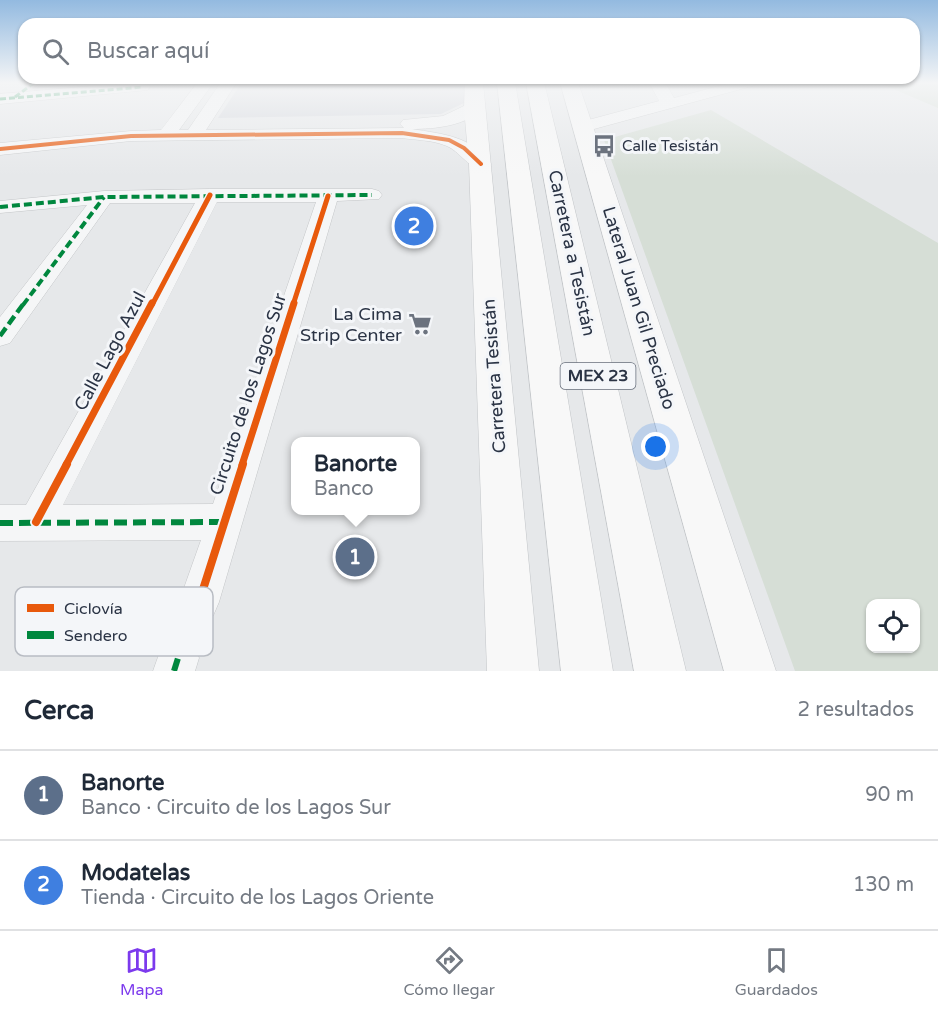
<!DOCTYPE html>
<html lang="es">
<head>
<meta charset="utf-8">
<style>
	:root { --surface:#fff; --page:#f2f2f3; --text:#1f2937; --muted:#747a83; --line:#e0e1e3; --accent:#7c3aed }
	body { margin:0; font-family:"Varela Round",sans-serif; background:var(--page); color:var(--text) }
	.controls { position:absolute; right:18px; bottom:18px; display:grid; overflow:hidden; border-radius:12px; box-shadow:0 2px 4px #0004 }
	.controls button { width:54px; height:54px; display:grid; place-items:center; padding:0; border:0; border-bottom:2px solid var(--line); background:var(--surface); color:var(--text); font:30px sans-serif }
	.you { position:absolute; left:656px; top:447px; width:21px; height:21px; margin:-15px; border:4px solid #fff; border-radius:50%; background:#1a73e8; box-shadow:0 0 0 9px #1a73e833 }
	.badge { display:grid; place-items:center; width:39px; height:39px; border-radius:50%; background:var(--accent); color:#fff; font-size:20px; font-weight:700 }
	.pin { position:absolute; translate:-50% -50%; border:3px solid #fff; box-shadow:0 2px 6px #0006 }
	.popup { position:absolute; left:291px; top:437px; width:129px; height:78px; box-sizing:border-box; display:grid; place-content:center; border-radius:12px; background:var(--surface); filter:drop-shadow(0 2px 4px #0005); font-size:20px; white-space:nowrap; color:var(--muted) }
	.popup b { font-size:22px; color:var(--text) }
	.popup::after { content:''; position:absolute; left:50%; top:100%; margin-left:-12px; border:12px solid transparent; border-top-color:var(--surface) }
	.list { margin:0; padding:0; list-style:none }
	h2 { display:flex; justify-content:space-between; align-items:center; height:78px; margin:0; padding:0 24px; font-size:26px }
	h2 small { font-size:20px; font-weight:400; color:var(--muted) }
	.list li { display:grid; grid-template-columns:39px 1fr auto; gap:18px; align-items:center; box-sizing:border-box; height:90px; padding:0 24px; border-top:2px solid var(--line) }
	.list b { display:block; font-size:22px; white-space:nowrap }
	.list p { margin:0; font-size:20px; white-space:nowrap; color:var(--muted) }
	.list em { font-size:20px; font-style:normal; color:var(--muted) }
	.icon { flex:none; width:33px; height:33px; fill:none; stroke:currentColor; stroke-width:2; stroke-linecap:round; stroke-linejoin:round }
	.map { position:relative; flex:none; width:938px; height:671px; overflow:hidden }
	.search { position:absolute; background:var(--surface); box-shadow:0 2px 4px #0004; left:18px; right:18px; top:18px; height:66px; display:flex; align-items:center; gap:15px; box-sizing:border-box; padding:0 21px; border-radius:18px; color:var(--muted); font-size:22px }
	.sheet { height:258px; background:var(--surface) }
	nav { display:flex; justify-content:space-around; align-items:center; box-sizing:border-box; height:84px; border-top:2px solid var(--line); background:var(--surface); font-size:16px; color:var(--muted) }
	nav a { display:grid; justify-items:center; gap:3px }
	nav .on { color:var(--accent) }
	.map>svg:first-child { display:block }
	.built { fill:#d4d7dd }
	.green { fill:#d6ded6; fill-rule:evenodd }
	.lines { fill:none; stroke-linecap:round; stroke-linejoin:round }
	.minor-casing { stroke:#c4c6c8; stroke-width:1 }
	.major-casing { stroke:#c2c5c8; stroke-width:1 }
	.minor { fill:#f5f6f7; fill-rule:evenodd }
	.major { fill:#f8f8f8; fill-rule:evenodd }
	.quiet-far3 { stroke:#00873e; stroke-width:3; stroke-dasharray:6 3; stroke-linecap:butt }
	.quiet-far2 { stroke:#00873e; stroke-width:4; stroke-dasharray:8 4; stroke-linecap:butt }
	.quiet-far1 { stroke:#00873e; stroke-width:4.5; stroke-dasharray:10 4.5; stroke-linecap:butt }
	.quiet { stroke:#00873e; stroke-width:6; stroke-dasharray:13 6; stroke-linecap:butt }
	.cycleway-far3-casing { stroke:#f4f6f9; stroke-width:6 }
	.cycleway-far2-casing { stroke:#f4f6f9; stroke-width:8 }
	.cycleway-far1-casing { stroke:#f4f6f9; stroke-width:10 }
	.cycleway-casing { stroke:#f4f6f9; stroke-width:12 }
	.cycleway-far3 { stroke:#e8590c; stroke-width:4 }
	.cycleway-far2 { stroke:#e8590c; stroke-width:5 }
	.cycleway-far1 { stroke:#e8590c; stroke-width:7 }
	.cycleway { stroke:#e8590c; stroke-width:8 }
	.labels { text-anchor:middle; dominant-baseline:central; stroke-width:6; stroke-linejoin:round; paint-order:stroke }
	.far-poi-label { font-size:15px; fill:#2b3445; stroke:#f4f6f9; text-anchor:start }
	.shield { fill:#f4f6f9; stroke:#676e7b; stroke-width:1.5 }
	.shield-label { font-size:16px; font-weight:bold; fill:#2b3445 }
	.street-label { font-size:18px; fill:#2b3445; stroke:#f4f6f9 }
	.poi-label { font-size:18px; fill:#2b3445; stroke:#f4f6f9; text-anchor:end }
	.key { fill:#f4f6f9; stroke:#b8bcc3; stroke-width:1.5 }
	.key-label { font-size:16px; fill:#2b3445 }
</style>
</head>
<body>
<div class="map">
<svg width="938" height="671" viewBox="0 0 938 671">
	<rect width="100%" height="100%" fill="#e6e8ea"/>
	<!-- built -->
	<path class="built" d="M 242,82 L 465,82 L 466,102 L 441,114 L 218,118 Z"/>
	<!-- green -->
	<g class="green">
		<path d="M 877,82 L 938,82 L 938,108 Z"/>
		<path d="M 711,110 L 938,243 L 938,671 L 795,671 L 604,140 ZM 870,604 L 916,604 L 916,648 L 870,648 Z"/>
	</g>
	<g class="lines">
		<!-- minor casing -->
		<g class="minor-casing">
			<g id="minor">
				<path d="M 142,82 L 148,84 L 150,87 L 148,90 L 0,104 L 0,94 Z"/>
				<path d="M 198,82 L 214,82 L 179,130 L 188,130 L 221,82 L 237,82 L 206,130 L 404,128 L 400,124 L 403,120 L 443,116 L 468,104 L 480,104 L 482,108 C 468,126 434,129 412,129 C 443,134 472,136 491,164 L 488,168 C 469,173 461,150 444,145 C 431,140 415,140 402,138 L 131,141 L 0,155 L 0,143 L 131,131 L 161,130 Z"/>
				<path d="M 649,82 L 665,82 L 674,98 L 734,82 L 759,82 L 756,85 L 583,132 L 577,131 L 574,127 L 577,123 L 659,101 Z"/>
				<path d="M 210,189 L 372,189 L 379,191 L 382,195 L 379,199 L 337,201 L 219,602 L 213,616 L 199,622 L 185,616 L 179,602 L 201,540 L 0,541 L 0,505 L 26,505 L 195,203 L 110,203 L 10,343 L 0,346 L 0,317 L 87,205 L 0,213 L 0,201 L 104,191 ZM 217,202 L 316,202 L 213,504 L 63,505 Z"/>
				<path d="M 178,637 L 193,643 L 199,658 L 195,671 L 153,671 L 163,643 Z"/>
			</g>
		</g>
		<!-- major casing -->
		<g class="major-casing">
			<g id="major">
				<path d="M 465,82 L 483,82 L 539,671 L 487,671 L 469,164 L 464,108 Z"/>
				<path d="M 497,82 L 515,82 L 613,671 L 561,671 Z"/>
				<path d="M 526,82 L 544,82 L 686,671 L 634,671 Z"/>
				<path d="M 560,82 L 578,82 L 776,671 L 724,671 Z"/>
			</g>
		</g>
		<!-- minor -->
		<use href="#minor" class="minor"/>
		<!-- major -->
		<use href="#major" class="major"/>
		<!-- quiet-far3 -->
		<g class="quiet-far3">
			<path d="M 15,97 L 35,82"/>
			<path d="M 0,99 L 142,87"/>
		</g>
		<!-- quiet-far2 -->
		<g class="quiet-far2">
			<path d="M 0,207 L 104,197 L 372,195"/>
			<path d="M 23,305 L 104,197"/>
		</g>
		<!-- quiet-far1 -->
		<path class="quiet-far1" d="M 0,336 L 24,303"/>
		<!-- quiet -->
		<g class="quiet">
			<path d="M 0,523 L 223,522"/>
			<path d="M 174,671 L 178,658"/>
		</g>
		<!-- cycleway-far3 casing -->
		<g class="cycleway-far3-casing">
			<path id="cycleway-far3" d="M 0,149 L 131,136 L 402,133 L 449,140 L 464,148 L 481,164"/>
		</g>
		<!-- cycleway-far2 casing -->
		<g class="cycleway-far2-casing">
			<g id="cycleway-far2">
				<path d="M 152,305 L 210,195"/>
				<path d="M 293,305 L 328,196"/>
			</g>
		</g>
		<!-- cycleway-far1 casing -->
		<g class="cycleway-far1-casing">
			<g id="cycleway-far1">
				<path d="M 66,465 L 152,303"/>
				<path d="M 242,465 L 294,303"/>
			</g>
		</g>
		<!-- cycleway casing -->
		<g class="cycleway-casing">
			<g id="cycleway">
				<path d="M 36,522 L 67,464"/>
				<path d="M 199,602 L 243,464"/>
			</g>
		</g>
		<!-- cycleway-far3 -->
		<use href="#cycleway-far3" class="cycleway-far3"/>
		<!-- cycleway-far2 -->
		<use href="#cycleway-far2" class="cycleway-far2"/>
		<!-- cycleway-far1 -->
		<use href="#cycleway-far1" class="cycleway-far1"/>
		<!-- cycleway -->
		<use href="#cycleway" class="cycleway"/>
	</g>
	<!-- sky -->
	<linearGradient id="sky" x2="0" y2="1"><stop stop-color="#93bae0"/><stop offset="0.47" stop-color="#f4f5f6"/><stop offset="1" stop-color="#f4f5f6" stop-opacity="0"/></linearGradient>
	<rect width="938" height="176" fill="url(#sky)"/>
	<!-- icons -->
	<defs>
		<g id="bus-bare" transform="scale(1.8)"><path d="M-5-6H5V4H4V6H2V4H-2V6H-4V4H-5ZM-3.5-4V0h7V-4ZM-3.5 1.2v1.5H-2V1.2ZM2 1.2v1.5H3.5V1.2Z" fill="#6c737f" stroke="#f4f6f9" stroke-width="2.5" paint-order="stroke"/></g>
		<g id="supermarket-bare" transform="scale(1.8)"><path d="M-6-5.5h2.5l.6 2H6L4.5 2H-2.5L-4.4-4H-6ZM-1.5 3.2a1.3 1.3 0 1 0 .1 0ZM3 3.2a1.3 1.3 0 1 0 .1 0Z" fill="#6c737f" stroke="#f4f6f9" stroke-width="2.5" paint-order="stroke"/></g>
	</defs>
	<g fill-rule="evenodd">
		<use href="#bus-bare" x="604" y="146"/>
		<use href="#supermarket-bare" x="420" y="324"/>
	</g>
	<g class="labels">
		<!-- far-poi labels -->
		<g class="far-poi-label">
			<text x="622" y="146">Calle Tesistán</text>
		</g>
		<!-- shield labels -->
		<rect class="shield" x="560.5" y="363" width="75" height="26" rx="4.5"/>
		<g class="shield-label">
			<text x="598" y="376">MEX 23</text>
		</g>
		<!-- street labels -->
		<g class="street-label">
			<text transform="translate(572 253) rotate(78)">Carretera a Tesistán</text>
			<text transform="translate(639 308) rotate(73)">Lateral Juan Gil Preciado</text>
			<text transform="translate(110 351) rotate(-62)">Calle Lago Azul</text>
			<text transform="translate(494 376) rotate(-94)">Carretera Tesistán</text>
			<text transform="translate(248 394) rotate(-72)">Circuito de los Lagos Sur</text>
		</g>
		<!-- poi labels -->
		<g class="poi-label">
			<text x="402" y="314">La Cima<tspan x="402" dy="21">Strip Center</tspan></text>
		</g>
	</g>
	<!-- legend -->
	<rect x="15" y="587" width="198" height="69" rx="9" class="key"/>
	<rect x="27" y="604" width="27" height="8" fill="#e8590c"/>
	<rect x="27" y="631" width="27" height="8" fill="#00873e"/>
	<g class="key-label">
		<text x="64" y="614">Ciclovía</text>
		<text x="64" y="641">Sendero</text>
	</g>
</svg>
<div class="controls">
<button><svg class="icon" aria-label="locate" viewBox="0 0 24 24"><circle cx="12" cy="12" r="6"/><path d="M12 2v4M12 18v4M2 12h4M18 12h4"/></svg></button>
</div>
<div class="you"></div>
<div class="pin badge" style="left:355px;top:557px;background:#5c6f8a">1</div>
<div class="popup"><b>Banorte</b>Banco</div>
<div class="pin badge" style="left:414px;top:226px;background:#3f7fe0">2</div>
<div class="search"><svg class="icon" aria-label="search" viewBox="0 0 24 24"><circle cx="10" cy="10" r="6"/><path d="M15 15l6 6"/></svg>Buscar aquí</div>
</div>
<section class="sheet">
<h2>Cerca<small>2 resultados</small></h2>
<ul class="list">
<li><span class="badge" style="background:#5c6f8a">1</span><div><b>Banorte</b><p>Banco · Circuito de los Lagos Sur</p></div><em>90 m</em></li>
<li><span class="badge" style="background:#3f7fe0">2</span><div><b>Modatelas</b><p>Tienda · Circuito de los Lagos Oriente</p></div><em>130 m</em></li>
</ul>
</section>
<nav>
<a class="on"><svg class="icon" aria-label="map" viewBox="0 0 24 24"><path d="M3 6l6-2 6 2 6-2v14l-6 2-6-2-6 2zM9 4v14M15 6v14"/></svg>Mapa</a>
<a><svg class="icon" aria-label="directions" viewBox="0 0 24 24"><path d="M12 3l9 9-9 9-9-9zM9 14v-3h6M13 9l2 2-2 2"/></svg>Cómo llegar</a>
<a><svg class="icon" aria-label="saved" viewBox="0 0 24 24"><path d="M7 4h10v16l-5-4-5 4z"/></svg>Guardados</a>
</nav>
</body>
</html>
